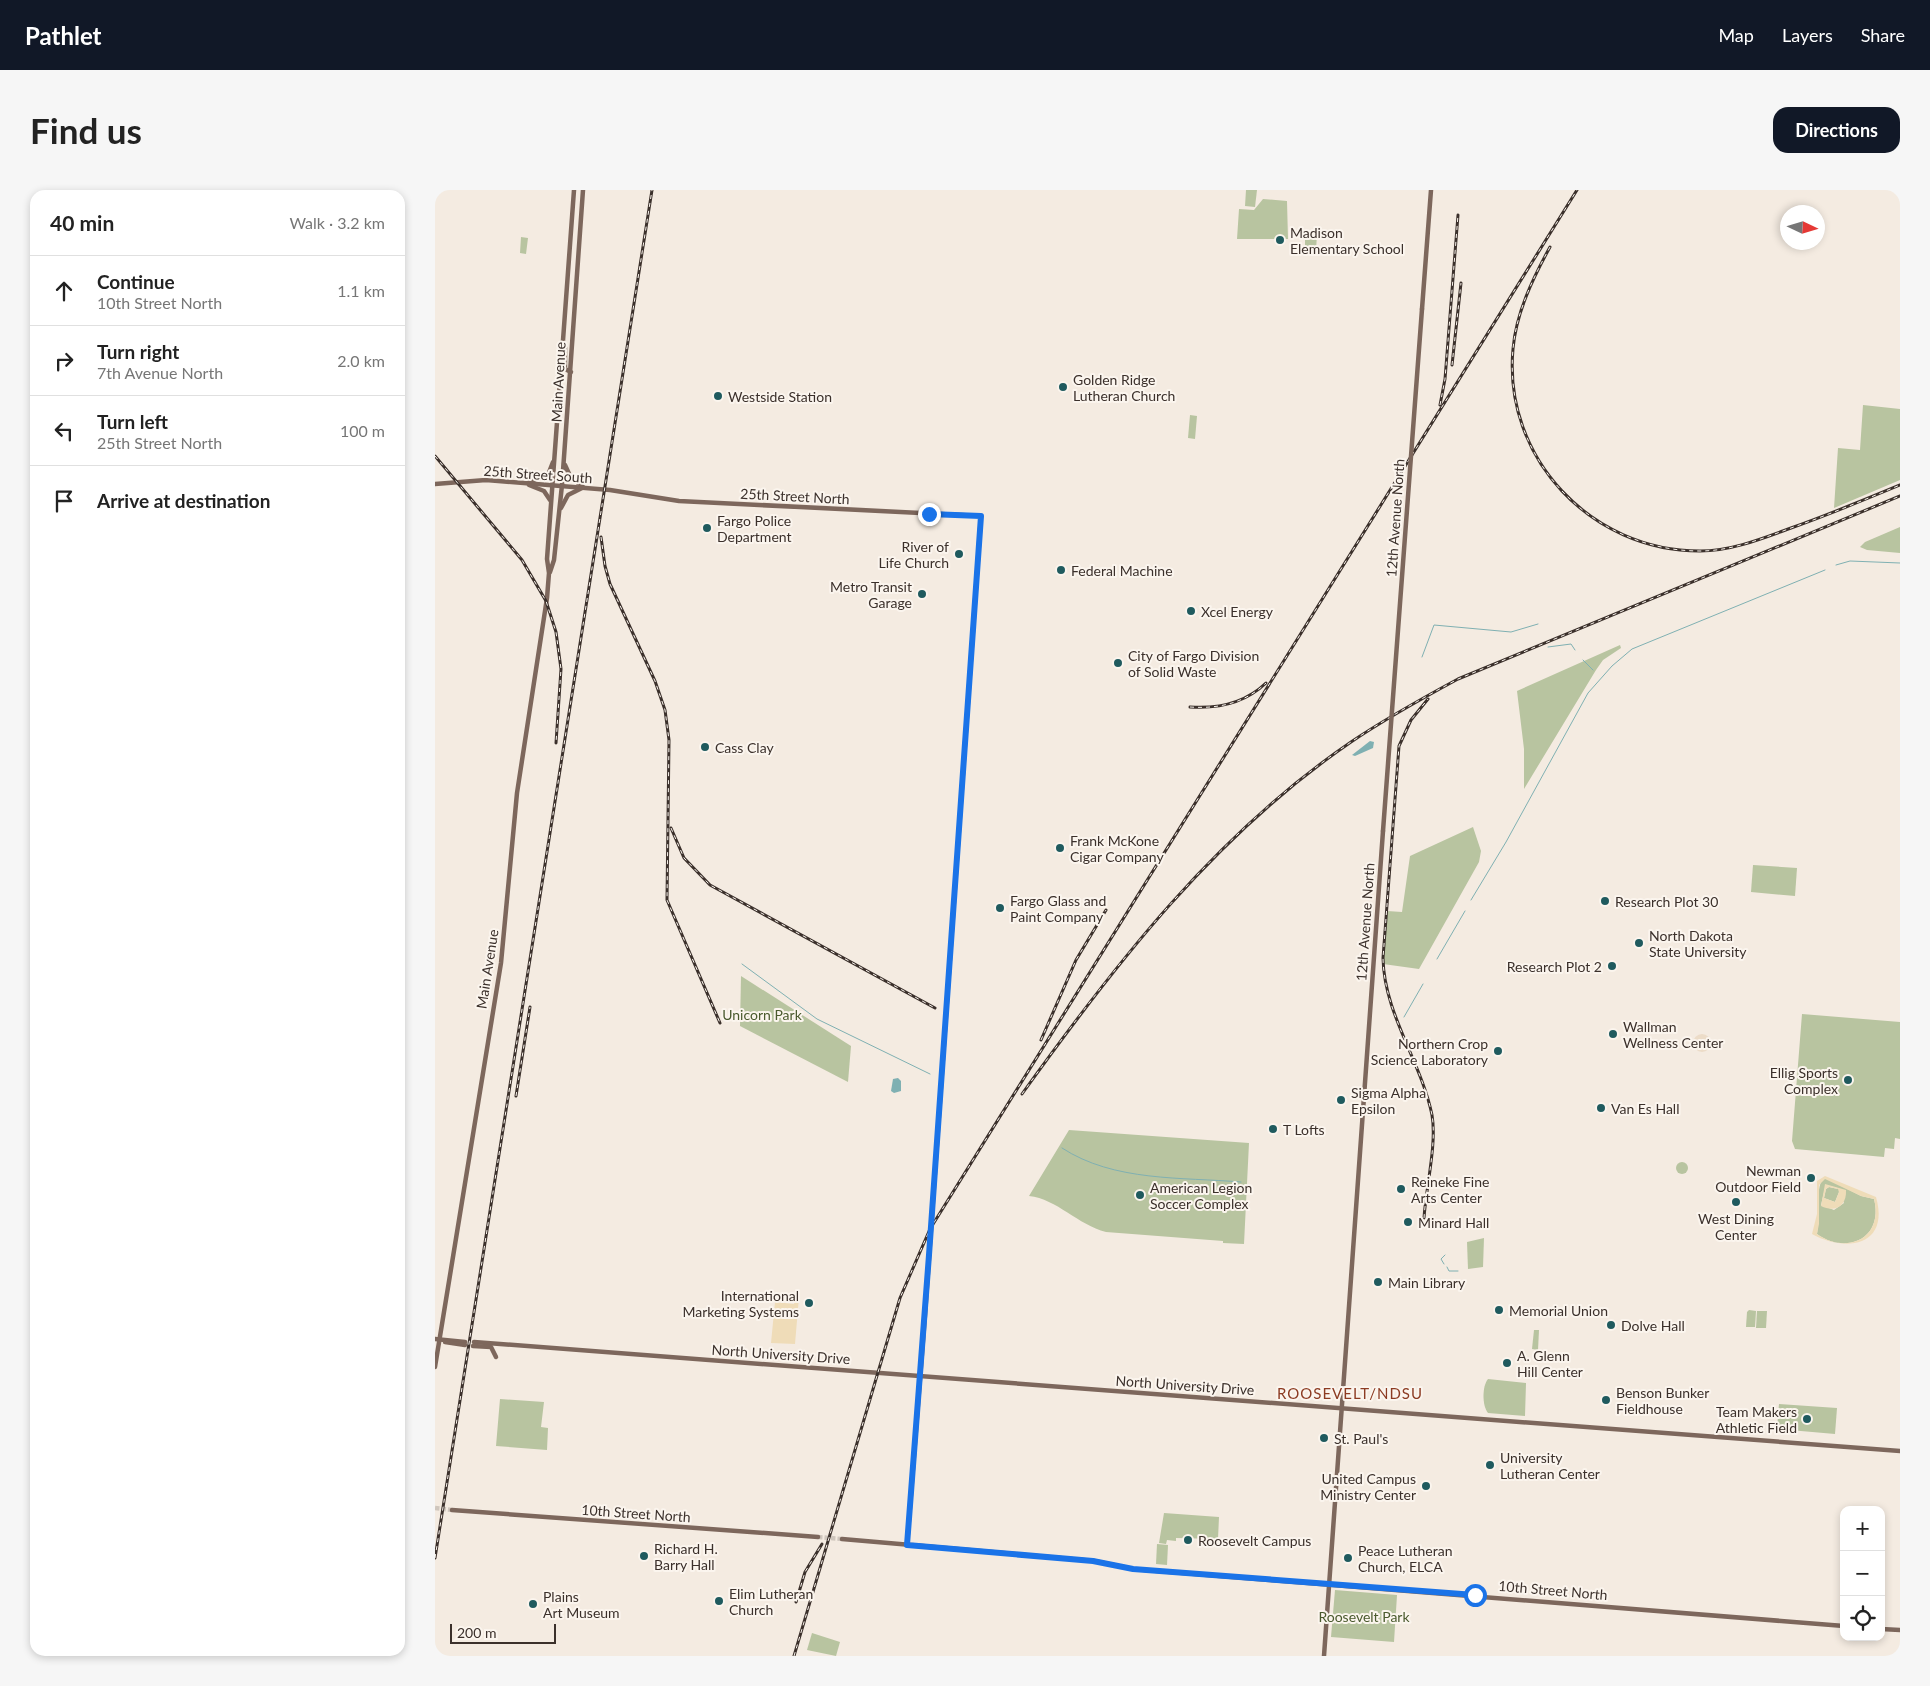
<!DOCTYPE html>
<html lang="en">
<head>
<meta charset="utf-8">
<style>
	:root { --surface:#fff; --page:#f6f6f6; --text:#222; --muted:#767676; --line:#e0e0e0; --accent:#111827 }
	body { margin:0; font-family:Lato,sans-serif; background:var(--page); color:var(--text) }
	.controls { position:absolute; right:15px; bottom:15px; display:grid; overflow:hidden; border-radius:10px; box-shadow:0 2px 8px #0003 }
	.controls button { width:45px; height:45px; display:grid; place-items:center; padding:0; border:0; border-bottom:1px solid var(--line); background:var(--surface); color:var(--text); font:25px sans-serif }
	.compass { position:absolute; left:1345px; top:15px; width:45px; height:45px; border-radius:50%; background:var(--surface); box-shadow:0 2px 8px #0003; rotate:94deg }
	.scale { position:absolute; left:15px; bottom:12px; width:106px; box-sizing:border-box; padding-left:5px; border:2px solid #3b302b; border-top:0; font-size:14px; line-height:18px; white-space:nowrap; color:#3b302b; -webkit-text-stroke:4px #fbf5ee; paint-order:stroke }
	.stop { position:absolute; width:15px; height:15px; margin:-11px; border:4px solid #1a73e8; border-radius:50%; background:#fff }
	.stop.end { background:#1a73e8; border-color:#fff; box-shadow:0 1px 5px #0008 }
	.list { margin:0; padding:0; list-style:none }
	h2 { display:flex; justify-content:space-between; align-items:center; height:65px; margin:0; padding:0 20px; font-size:21px }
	h2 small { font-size:16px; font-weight:400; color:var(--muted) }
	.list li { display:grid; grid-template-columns:32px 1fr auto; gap:15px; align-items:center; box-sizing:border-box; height:70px; padding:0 20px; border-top:1px solid var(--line) }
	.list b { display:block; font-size:19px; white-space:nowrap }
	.list p { margin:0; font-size:16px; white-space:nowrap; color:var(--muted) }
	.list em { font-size:16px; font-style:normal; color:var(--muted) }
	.icon { flex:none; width:28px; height:28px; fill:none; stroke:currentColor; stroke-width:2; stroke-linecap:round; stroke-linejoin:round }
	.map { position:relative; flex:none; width:1465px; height:1466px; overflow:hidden; border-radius:15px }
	header { display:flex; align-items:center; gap:30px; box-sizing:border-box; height:70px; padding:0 25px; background:var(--accent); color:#fff }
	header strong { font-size:24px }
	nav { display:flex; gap:28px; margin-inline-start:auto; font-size:18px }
	.intro { display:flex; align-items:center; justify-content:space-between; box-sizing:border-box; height:120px; padding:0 30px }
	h1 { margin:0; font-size:35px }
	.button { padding:12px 22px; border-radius:15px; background:var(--accent); color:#fff; font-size:18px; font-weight:700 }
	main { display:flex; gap:30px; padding:0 30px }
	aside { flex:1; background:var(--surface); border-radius:15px; box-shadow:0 2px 8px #0003 }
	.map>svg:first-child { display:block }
	.green { fill:#b8c4a0; fill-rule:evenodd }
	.sand { fill:#efdcb8; fill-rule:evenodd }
	.plaza { fill:#ecdcc8 }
	.water { fill:#7fb0b2 }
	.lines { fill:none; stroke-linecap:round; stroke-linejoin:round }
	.stream { stroke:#7fb0b2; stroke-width:1 }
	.major-tunnel { stroke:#cfc6bd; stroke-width:4.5; stroke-dasharray:4.5 2; stroke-linecap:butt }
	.major { stroke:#7d675c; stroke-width:4.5 }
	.rail-casing { stroke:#3b302b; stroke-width:3 }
	.rail { stroke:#fbf5ee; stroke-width:1; stroke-dasharray:4; stroke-linecap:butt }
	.major-bridge { stroke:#7d675c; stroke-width:4.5 }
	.route { stroke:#1a73e8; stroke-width:6 }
	.poi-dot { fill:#1f5a5e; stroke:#fbf5ee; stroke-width:2 }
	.labels { text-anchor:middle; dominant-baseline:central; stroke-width:4; stroke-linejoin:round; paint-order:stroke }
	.poi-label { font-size:14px; fill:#3b302b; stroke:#fbf5ee; text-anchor:start }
	.street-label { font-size:14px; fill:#3b302b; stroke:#fbf5ee }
	.park-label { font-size:14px; fill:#4a5a2e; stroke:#fbf5ee }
	.neighbourhood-label { font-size:15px; letter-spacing:1px; fill:#8c3b22; stroke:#fbf5ee }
</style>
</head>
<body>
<header>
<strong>Pathlet</strong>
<nav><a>Map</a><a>Layers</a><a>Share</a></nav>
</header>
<div class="intro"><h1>Find us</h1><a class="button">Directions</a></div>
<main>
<aside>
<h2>40 min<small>Walk · 3.2 km</small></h2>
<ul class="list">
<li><svg class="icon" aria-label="ahead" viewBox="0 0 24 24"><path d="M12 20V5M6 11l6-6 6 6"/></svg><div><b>Continue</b><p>10th Street North</p></div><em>1.1 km</em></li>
<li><svg class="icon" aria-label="right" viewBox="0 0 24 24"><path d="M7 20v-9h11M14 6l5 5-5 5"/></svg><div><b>Turn right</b><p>7th Avenue North</p></div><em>2.0 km</em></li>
<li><svg class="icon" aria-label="left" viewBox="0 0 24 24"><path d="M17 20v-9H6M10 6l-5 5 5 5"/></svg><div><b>Turn left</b><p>25th Street North</p></div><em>100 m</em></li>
<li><svg class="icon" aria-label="arrive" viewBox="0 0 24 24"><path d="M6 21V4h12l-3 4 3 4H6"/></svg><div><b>Arrive at destination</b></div></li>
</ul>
</aside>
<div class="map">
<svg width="1465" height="1466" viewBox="0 0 1465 1466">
	<rect width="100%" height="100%" fill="#f4ebe1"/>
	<!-- green -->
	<g class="green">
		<path d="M 811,0 L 822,0 L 820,17 L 810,16 Z"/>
		<path d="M 828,9 L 852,11 L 853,49 L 802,49 L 804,19 L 819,20 Z"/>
		<path d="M 870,43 L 882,43 L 881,61 L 870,60 Z"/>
		<path d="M 86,47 L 93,48 L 91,64 L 85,63 Z"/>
		<path d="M 1428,215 L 1465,219 L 1465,290 L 1399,318 L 1403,258 L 1425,260 Z"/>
		<path d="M 755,225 L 762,226 L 760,249 L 753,248 Z"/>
		<path d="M 1465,337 L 1465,363 L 1432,360 L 1425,357 L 1430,352 Z"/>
		<path d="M 1185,455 L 1186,458 L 1168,470 L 1161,480 L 1089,599 L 1089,559 L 1082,501 Z"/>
		<path d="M 1038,637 L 1046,661 L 1044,672 L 984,779 L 948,774 L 952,721 L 967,722 L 975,666 Z"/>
		<path d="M 1318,675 L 1362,678 L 1360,706 L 1316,702 Z"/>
		<path d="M 306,786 L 416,856 L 413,892 L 305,836 Z"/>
		<path d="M 1367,824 L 1465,832 L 1465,949 L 1460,948 L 1459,959 L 1450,958 L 1449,967 L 1360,959 L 1357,951 Z"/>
		<path d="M 634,940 L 814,953 L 809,1054 L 788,1053 L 788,1051 L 671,1042 C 643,1035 622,1009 594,1006 Z"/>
		<circle cx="1247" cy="978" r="6"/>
		<path d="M 1388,989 L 1393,989 L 1426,1006 L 1439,1009 C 1449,1049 1411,1065 1382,1044 C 1385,1031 1380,997 1388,989 ZM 1394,996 L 1402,998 L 1409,1013 L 1399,1020 L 1386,1015 L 1390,998 Z"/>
		<path d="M 1394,997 L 1403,999 L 1404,1002 L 1400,1012 L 1389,1008 L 1391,999 Z"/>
		<path d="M 1049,1048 L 1048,1077 L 1033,1079 L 1032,1052 Z"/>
		<path d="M 1314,1120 L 1321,1121 L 1320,1137 L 1311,1137 L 1312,1122 Z"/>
		<path d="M 1322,1121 L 1332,1121 L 1331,1138 L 1321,1138 Z"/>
		<path d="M 1099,1140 L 1104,1140 L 1103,1160 L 1097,1159 Z"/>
		<path d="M 1053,1189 L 1091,1193 L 1090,1226 L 1053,1223 C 1047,1216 1047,1196 1053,1189 Z"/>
		<path d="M 65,1209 L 109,1212 L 106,1237 L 113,1238 L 112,1260 L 61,1256 Z"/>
		<path d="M 1344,1214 L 1402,1218 L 1400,1244 L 1342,1239 Z"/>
		<path d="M 729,1323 L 784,1327 L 783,1349 L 741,1348 L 741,1351 L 732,1350 L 731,1354 L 724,1353 Z"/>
		<path d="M 722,1354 L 733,1355 L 732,1375 L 721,1374 Z"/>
		<path d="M 900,1400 L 962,1405 L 959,1452 L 896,1447 Z"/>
		<path d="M 377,1443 L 405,1452 L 401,1466 L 372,1460 Z"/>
	</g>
	<!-- sand -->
	<g class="sand">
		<path d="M 1390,986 L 1441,1007 C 1455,1056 1411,1063 1377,1044 L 1382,1024 L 1382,991 ZM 1390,989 L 1426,1006 L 1439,1009 C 1449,1049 1411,1065 1382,1044 L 1384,1034 L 1384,995 Z"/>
		<path d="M 1390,994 L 1411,1000 C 1412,1016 1400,1023 1386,1016 ZM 1394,997 L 1403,999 L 1404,1002 L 1400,1012 L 1389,1008 L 1391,999 Z"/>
		<path d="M 360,1107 L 364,1107 L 360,1154 L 336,1153 L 340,1112 L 359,1114 Z"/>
	</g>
	<!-- plaza -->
	<circle class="plaza" cx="1267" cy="853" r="9"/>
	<!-- water -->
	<g class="water">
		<path d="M 935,551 L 939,552 L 938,558 L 920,566 L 917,565 Z"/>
		<path d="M 463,888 L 466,891 L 466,901 L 459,903 L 456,901 L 458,889 Z"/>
	</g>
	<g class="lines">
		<!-- stream -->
		<g class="stream">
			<path d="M 1401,375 L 1415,371 L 1465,373"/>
			<path d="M 1113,457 L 1136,454 L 1140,460"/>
			<path d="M 987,467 L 999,435 L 1076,442 L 1103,434"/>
			<path d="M 1148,470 L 1158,480"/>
			<path d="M 1036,710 L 1071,652 L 1153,503 L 1177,476 L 1197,459 L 1390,380"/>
			<path d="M 1002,769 L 1030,721"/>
			<path d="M 307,774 L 382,829 L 495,884"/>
			<path d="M 969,827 L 988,794"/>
			<path d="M 627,958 C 679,992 747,987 806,992"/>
			<path d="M 1009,1074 L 1006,1069 L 1010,1065"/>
			<path d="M 1012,1077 L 1014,1081 L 1023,1081"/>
		</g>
		<!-- major-tunnel -->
		<g class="major-tunnel">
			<path d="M 0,1318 L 17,1320"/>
			<path d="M 383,1347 L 407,1349"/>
		</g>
		<!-- major -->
		<g class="major">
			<path d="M 987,119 L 996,0"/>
			<path d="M 130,157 L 130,179 L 136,182"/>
			<path d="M 130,275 L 135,286 L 148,297"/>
			<path d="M 94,292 L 113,285 L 118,272"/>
			<path d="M 0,294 L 51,290 L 175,300 L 244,311 L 546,326 L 490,1125 L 472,1355"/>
			<path d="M 94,295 L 109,301 L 115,310"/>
			<path d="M 126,318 L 133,305 L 147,298"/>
			<path d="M 115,382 L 119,370 L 127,295 L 148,0"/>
			<path d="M 0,1149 L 30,1152"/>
			<path d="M 10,1152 L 30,1155"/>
			<path d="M 39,1152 L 1465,1261"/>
			<path d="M 38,1156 L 56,1157 L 61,1167"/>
			<path d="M 0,1177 L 66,773 L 82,603 L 112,408 L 114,383 L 112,369 L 139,0"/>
			<path d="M 17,1320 L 383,1347"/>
			<path d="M 407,1349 L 659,1371 L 698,1379 L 1409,1436"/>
			<path d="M 1446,1439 L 1465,1440"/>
			<path d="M 889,1466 L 948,641"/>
		</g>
		<!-- rail casing -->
		<g class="rail-casing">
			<g id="rail">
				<path d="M 1115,57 C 1098,88 1081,123 1078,159 C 1068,268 1156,361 1265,361 C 1296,361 1326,349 1356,338 C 1393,325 1429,310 1465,295"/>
				<path d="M 1017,175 L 1026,93"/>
				<path d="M 1005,215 L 1010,189 L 1023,25"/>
				<path d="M 0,266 L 87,370 L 111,411 L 121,442 L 126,479 L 121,553"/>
				<path d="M 166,347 L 170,376 L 175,394 L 220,491 L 230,520 L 234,550 L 232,710 L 285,833"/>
				<path d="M 755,517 C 784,519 810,513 831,493"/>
				<path d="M 236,638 L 249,668 L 275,695 L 500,818"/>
				<path d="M 606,850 L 641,770 L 671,720"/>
				<path d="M 587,904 C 681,773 781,644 916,552 C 950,529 986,509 1023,489 L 1465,306"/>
				<path d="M 81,906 L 95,817"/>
				<path d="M 989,1028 C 991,997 1002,954 997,925 C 986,871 949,824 948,768 L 964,556 L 976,530 L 993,509"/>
				<path d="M 0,1368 L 217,0"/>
				<path d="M 361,1412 L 370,1382 L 387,1354"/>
				<path d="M 359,1466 L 465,1108 L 495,1039 L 1142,0"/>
			</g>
		</g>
		<!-- rail -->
		<use href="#rail" class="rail"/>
		<!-- major-bridge -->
		<path class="major-bridge" d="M 948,641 L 987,119"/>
	</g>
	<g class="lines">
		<!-- route -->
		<path class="route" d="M 494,324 L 546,326 L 494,1065 L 472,1355 L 658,1371 L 698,1379 L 1040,1405"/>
	</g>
	<!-- markers -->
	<g class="poi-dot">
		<circle cx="845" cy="50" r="5"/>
		<circle cx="628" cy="197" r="5"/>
		<circle cx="283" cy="206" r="5"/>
		<circle cx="272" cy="338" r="5"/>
		<circle cx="524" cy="364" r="5"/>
		<circle cx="626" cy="380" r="5"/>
		<circle cx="487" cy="404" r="5"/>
		<circle cx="756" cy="421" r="5"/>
		<circle cx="683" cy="473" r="5"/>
		<circle cx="270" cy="557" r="5"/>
		<circle cx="625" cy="658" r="5"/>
		<circle cx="1170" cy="711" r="5"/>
		<circle cx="565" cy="718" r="5"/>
		<circle cx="1204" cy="753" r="5"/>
		<circle cx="1177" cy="776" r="5"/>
		<circle cx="1178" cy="844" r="5"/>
		<circle cx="1063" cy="861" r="5"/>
		<circle cx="1413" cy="890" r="5"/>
		<circle cx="906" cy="910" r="5"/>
		<circle cx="1166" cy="918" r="5"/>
		<circle cx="838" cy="939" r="5"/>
		<circle cx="1376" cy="988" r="5"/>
		<circle cx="966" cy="999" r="5"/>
		<circle cx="705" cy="1005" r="5"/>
		<circle cx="1301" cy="1012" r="5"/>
		<circle cx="973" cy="1032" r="5"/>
		<circle cx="943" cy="1092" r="5"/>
		<circle cx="374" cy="1113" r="5"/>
		<circle cx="1064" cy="1120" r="5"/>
		<circle cx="1176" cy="1135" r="5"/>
		<circle cx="1072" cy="1173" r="5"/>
		<circle cx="1171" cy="1210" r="5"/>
		<circle cx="1372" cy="1229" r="5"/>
		<circle cx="889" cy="1248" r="5"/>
		<circle cx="1055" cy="1275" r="5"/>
		<circle cx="991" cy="1296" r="5"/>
		<circle cx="753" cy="1350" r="5"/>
		<circle cx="209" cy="1366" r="5"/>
		<circle cx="913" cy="1368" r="5"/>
		<circle cx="284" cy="1411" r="5"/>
		<circle cx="98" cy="1414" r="5"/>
	</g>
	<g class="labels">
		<!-- poi labels -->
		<g class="poi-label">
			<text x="855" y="42">Madison<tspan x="855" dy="16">Elementary School</tspan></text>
			<text x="638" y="189">Golden Ridge<tspan x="638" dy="16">Lutheran Church</tspan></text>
			<text x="293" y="206">Westside Station</text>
			<text x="282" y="330">Fargo Police<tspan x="282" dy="16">Department</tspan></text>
			<text x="514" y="356" text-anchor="end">River of<tspan x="514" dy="16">Life Church</tspan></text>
			<text x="636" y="380">Federal Machine</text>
			<text x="477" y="396" text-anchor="end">Metro Transit<tspan x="477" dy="16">Garage</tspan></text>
			<text x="766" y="421">Xcel Energy</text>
			<text x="693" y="465">City of Fargo Division<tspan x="693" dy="16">of Solid Waste</tspan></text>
			<text x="280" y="557">Cass Clay</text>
			<text x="635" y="650">Frank McKone<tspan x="635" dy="16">Cigar Company</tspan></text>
			<text x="575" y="710">Fargo Glass and<tspan x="575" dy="16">Paint Company</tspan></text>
			<text x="1180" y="711">Research Plot 30</text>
			<text x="1214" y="745">North Dakota<tspan x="1214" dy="16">State University</tspan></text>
			<text x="1167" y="776" text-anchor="end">Research Plot 2</text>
			<text x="1188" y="836">Wallman<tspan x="1188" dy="16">Wellness Center</tspan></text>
			<text x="1053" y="853" text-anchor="end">Northern Crop<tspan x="1053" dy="16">Science Laboratory</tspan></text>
			<text x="1403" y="882" text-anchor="end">Ellig Sports<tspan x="1403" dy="16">Complex</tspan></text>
			<text x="916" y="902">Sigma Alpha<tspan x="916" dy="16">Epsilon</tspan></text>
			<text x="1176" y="918">Van Es Hall</text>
			<text x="848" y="939">T Lofts</text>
			<text x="1366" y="980" text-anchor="end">Newman<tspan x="1366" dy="16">Outdoor Field</tspan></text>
			<text x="976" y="991">Reineke Fine<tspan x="976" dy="16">Arts Center</tspan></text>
			<text x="715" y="997">American Legion<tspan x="715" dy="16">Soccer Complex</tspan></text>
			<text x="1301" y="1028" text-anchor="middle">West Dining<tspan x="1301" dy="16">Center</tspan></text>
			<text x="983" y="1032">Minard Hall</text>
			<text x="953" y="1092">Main Library</text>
			<text x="364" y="1105" text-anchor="end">International<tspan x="364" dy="16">Marketing Systems</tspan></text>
			<text x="1074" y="1120">Memorial Union</text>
			<text x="1186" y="1135">Dolve Hall</text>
			<text x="1082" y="1165">A. Glenn<tspan x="1082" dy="16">Hill Center</tspan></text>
			<text x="1181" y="1202">Benson Bunker<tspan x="1181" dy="16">Fieldhouse</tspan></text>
			<text x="1362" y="1221" text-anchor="end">Team Makers<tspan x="1362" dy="16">Athletic Field</tspan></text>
			<text x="899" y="1248">St. Paul's</text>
			<text x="1065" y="1267">University<tspan x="1065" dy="16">Lutheran Center</tspan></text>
			<text x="981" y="1288" text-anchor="end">United Campus<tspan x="981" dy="16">Ministry Center</tspan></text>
			<text x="763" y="1350">Roosevelt Campus</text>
			<text x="219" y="1358">Richard H.<tspan x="219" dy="16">Barry Hall</tspan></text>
			<text x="923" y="1360">Peace Lutheran<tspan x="923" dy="16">Church, ELCA</tspan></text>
			<text x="294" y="1403">Elim Lutheran<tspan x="294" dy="16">Church</tspan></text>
			<text x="108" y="1406">Plains<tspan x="108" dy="16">Art Museum</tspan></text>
		</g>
		<!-- street labels -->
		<g class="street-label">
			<text transform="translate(123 192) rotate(-87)">Main Avenue</text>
			<text transform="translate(103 284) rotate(4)">25th Street South</text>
			<text transform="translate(360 306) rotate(3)">25th Street North</text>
			<text transform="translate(960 328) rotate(-86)">12th Avenue North</text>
			<text transform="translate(930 732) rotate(-86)">12th Avenue North</text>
			<text transform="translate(52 779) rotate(-81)">Main Avenue</text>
			<text transform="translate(346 1164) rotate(4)">North University Drive</text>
			<text transform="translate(750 1195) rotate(4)">North University Drive</text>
			<text transform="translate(201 1323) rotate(4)">10th Street North</text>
			<text transform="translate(1118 1400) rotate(5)">10th Street North</text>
		</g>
		<!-- park labels -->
		<g class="park-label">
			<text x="327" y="824">Unicorn Park</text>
			<text x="929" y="1426">Roosevelt Park</text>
		</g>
		<!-- neighbourhood labels -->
		<g class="neighbourhood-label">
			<text x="915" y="1203">ROOSEVELT/NDSU</text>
		</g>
	</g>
</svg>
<div class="controls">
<button>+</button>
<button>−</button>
<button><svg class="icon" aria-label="locate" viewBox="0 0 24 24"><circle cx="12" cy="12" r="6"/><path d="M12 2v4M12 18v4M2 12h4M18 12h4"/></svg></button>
</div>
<svg class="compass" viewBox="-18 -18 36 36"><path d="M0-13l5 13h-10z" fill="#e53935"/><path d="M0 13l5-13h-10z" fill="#767676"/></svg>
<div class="scale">200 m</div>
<div class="stop" style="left:1040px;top:1405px"></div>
<div class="stop end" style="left:494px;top:324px"></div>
</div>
</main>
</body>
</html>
